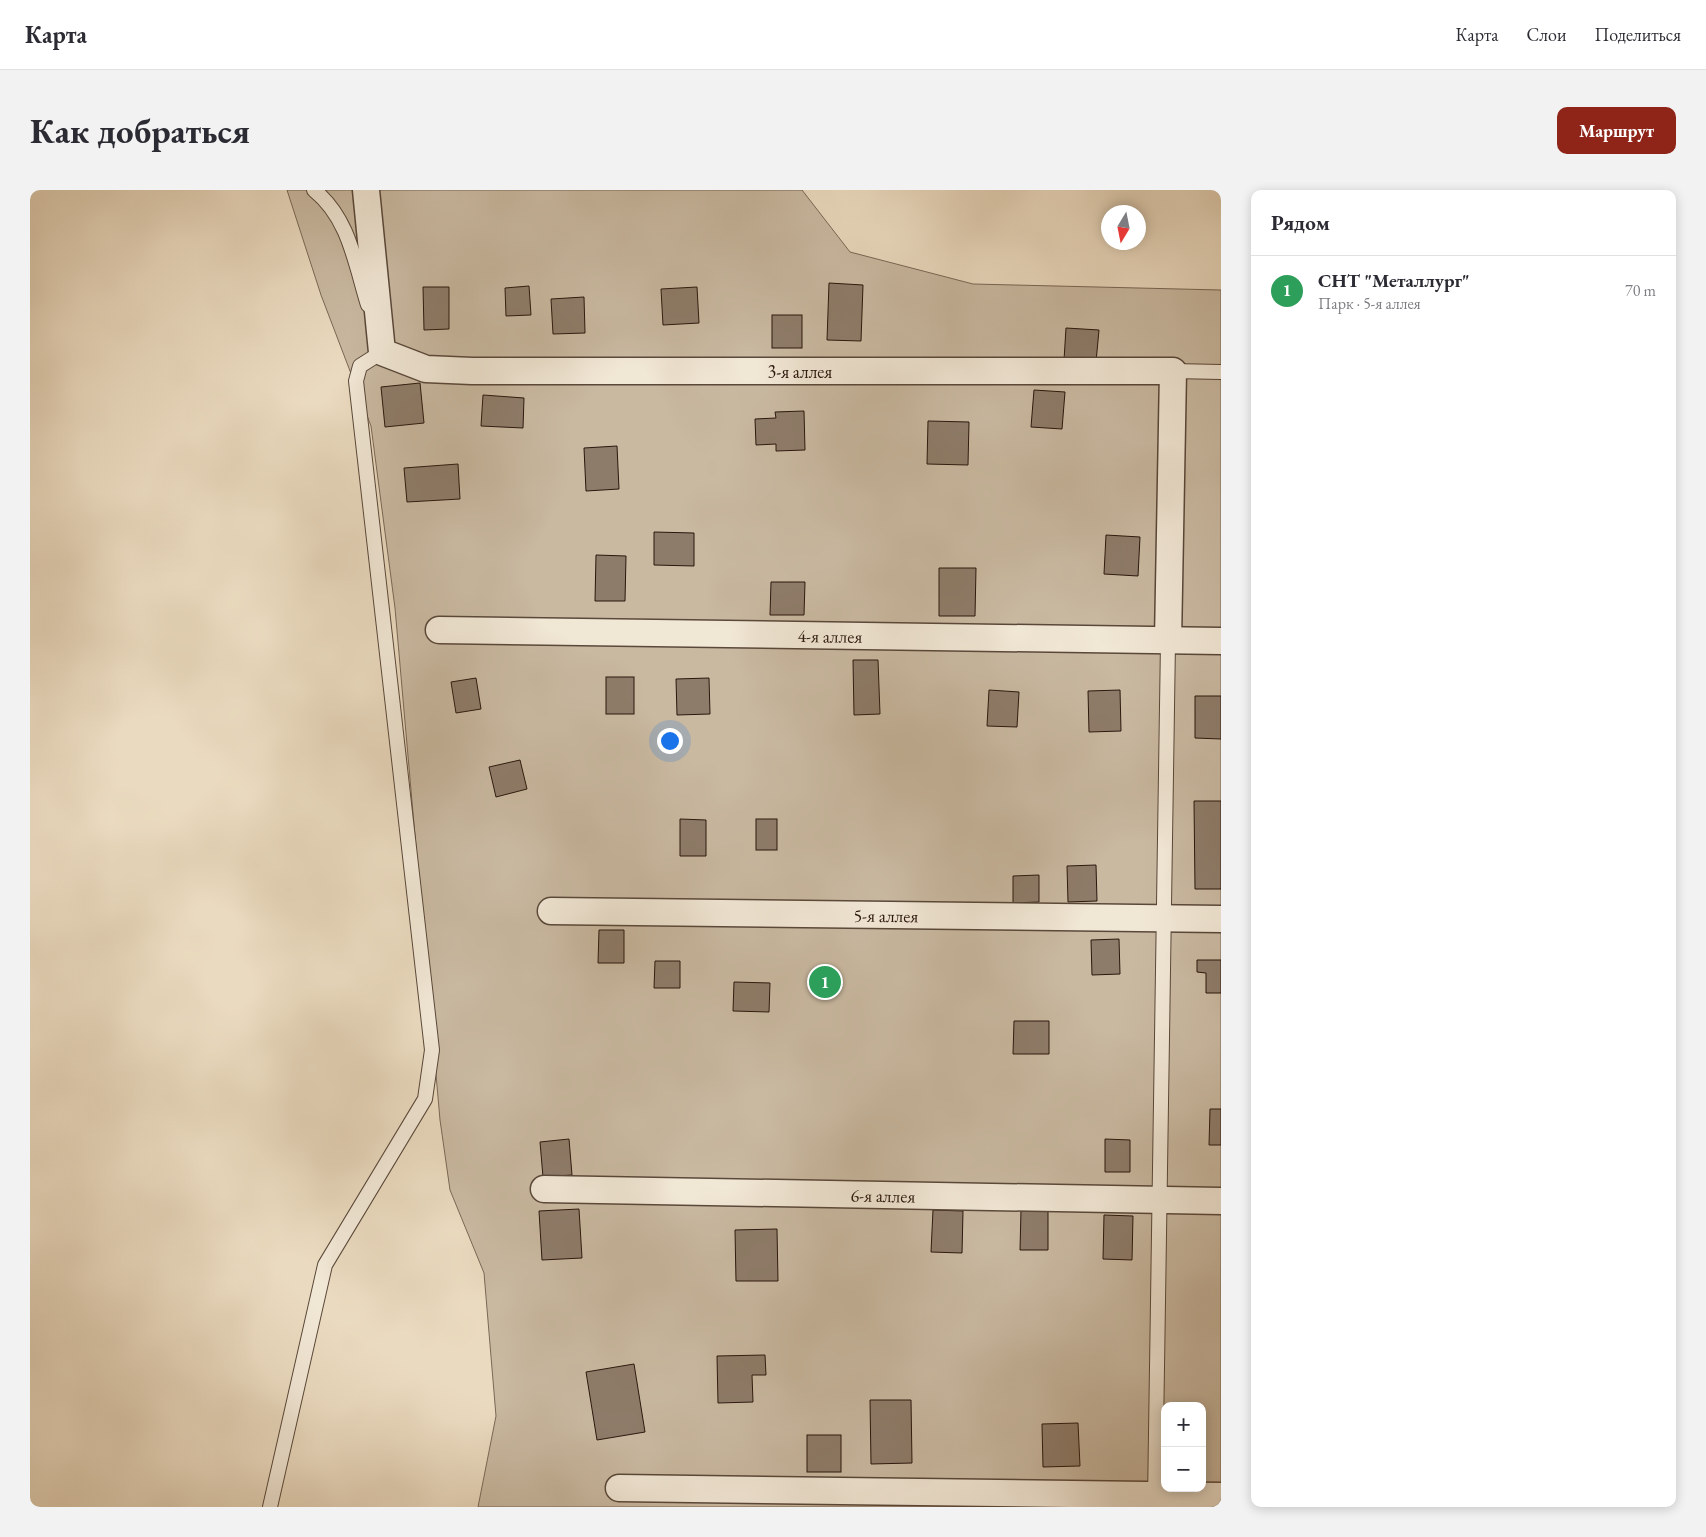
<!DOCTYPE html>
<html lang="ru">
<head>
<meta charset="utf-8">
<style>
	:root { --surface:#fff; --page:#f2f2f3; --text:#2b2b33; --muted:#7c7c81; --line:#e1e1e2; --accent:#8f2418 }
	body { margin:0; font-family:"EB Garamond",serif; background:var(--page); color:var(--text) }
	.controls { position:absolute; right:15px; bottom:15px; display:grid; overflow:hidden; border-radius:10px; box-shadow:0 2px 12px #0003 }
	.controls button { width:45px; height:45px; display:grid; place-items:center; padding:0; border:0; border-bottom:1px solid var(--line); background:var(--surface); color:var(--text); font:25px sans-serif }
	.compass { position:absolute; left:1071px; top:15px; width:45px; height:45px; border-radius:50%; background:var(--surface); box-shadow:0 2px 12px #0003; rotate:190deg }
	.you { position:absolute; left:639px; top:550px; width:18px; height:18px; margin:-12px; border:4px solid #fff; border-radius:50%; background:#1a73e8; box-shadow:0 0 0 8px #1a73e833 }
	.badge { display:grid; place-items:center; width:32px; height:32px; border-radius:50%; background:var(--accent); color:#fff; font-size:16px; font-weight:700 }
	.pin { position:absolute; translate:-50% -50%; border:2px solid #fff; box-shadow:0 1px 5px #0006 }
	.list { margin:0; padding:0; list-style:none }
	h2 { display:flex; justify-content:space-between; align-items:center; height:65px; margin:0; padding:0 20px; font-size:21px }
	h2 small { font-size:16px; font-weight:400; color:var(--muted) }
	.list li { display:grid; grid-template-columns:32px 1fr auto; gap:15px; align-items:center; box-sizing:border-box; height:70px; padding:0 20px; border-top:1px solid var(--line) }
	.list b { display:block; font-size:19px; white-space:nowrap }
	.list p { margin:0; font-size:16px; white-space:nowrap; color:var(--muted) }
	.list em { font-size:16px; font-style:normal; color:var(--muted) }
	.map { position:relative; flex:none; width:1191px; height:1317px; overflow:hidden; border-radius:10px }
	header { display:flex; align-items:center; gap:30px; box-sizing:border-box; height:70px; padding:0 25px; background:var(--surface); border-bottom:1px solid var(--line) }
	header strong { font-size:24px }
	nav { display:flex; gap:28px; margin-inline-start:auto; font-size:18px }
	.intro { display:flex; align-items:center; justify-content:space-between; box-sizing:border-box; height:120px; padding:0 30px }
	h1 { margin:0; font-size:35px }
	.button { padding:12px 22px; border-radius:10px; background:var(--accent); color:#fff; font-size:18px; font-weight:700 }
	main { display:flex; gap:30px; padding:0 30px }
	aside { flex:1; background:var(--surface); border-radius:10px; box-shadow:0 2px 12px #0003 }
	.map>svg:first-child { display:block }
	.green { fill:#c9b9a1; stroke:#7a6857; fill-rule:evenodd }
	.building { fill:#8e7c6a; stroke:#2a170d }
	.lines { fill:none; stroke-linecap:round; stroke-linejoin:round }
	.lane-casing { stroke:#5a483a; stroke-width:16 }
	.street-casing { stroke:#5a483a; stroke-width:29 }
	.lane { stroke:#f1e7d5; stroke-width:14 }
	.street { stroke:#f1e7d5; stroke-width:26 }
	.labels { text-anchor:middle; dominant-baseline:central; stroke-width:4.5; stroke-linejoin:round; paint-order:stroke }
	.street-label { font-size:18px; fill:#2a170d; stroke:#f1e7d5 }
</style>
</head>
<body>
<header>
<strong>Карта</strong>
<nav><a>Карта</a><a>Слои</a><a>Поделиться</a></nav>
</header>
<div class="intro"><h1>Как добраться</h1><a class="button">Маршрут</a></div>
<main>
<div class="map">
<svg width="1191" height="1317" viewBox="0 0 1191 1317">
	<rect width="100%" height="100%" fill="#eadabf"/>
	<filter id="stains"><feTurbulence type="fractalNoise" baseFrequency=".004" numOctaves="4"/><feColorMatrix values="0 0 0 0 .2 0 0 0 0 .09 0 0 0 0 .02 0 0 0 .5 -.17"/></filter>
	<radialGradient id="worn" r=".72"><stop offset=".6" stop-color="#630" stop-opacity="0"/><stop offset="1" stop-color="#630" stop-opacity=".3"/></radialGradient>
	<!-- green -->
	<path class="green" d="M 257,0 L 772,0 L 820,62 L 943,94 L 1191,100 L 1191,1317 L 448,1317 L 466,1226 L 454,1083 L 420,1000 L 410,930 L 365,418 L 341,236 L 291,105 ZM 1135,1216 L 1172,1216 L 1172,1298 L 1135,1298 Z"/>
	<!-- building -->
	<g class="building">
		<path d="M 799,93 L 833,95 L 831,151 L 797,150 Z"/>
		<path d="M 499,96 L 501,125 L 476,126 L 475,98 Z"/>
		<path d="M 393,97 L 419,97 L 419,139 L 394,140 Z"/>
		<path d="M 667,97 L 669,133 L 633,135 L 631,99 Z"/>
		<path d="M 554,107 L 555,143 L 523,144 L 521,109 Z"/>
		<rect x="742" y="125" width="30" height="33"/>
		<path d="M 1036,138 L 1069,140 L 1066,172 L 1034,170 Z"/>
		<path d="M 390,193 L 394,233 L 355,237 L 351,197 Z"/>
		<path d="M 1004,200 L 1035,202 L 1032,239 L 1001,237 Z"/>
		<path d="M 453,205 L 494,208 L 493,238 L 451,236 Z"/>
		<path d="M 774,221 L 775,260 L 746,261 L 746,254 L 726,255 L 725,229 L 746,228 L 745,222 Z"/>
		<path d="M 898,231 L 939,232 L 938,275 L 897,274 Z"/>
		<path d="M 587,256 L 589,299 L 556,301 L 554,258 Z"/>
		<path d="M 428,274 L 430,309 L 377,312 L 374,278 Z"/>
		<path d="M 624,342 L 664,343 L 664,376 L 624,375 Z"/>
		<path d="M 1076,345 L 1110,347 L 1108,386 L 1074,384 Z"/>
		<path d="M 566,365 L 596,366 L 595,411 L 565,411 Z"/>
		<path d="M 909,378 L 946,378 L 945,426 L 909,426 Z"/>
		<path d="M 741,392 L 775,392 L 774,425 L 740,425 Z"/>
		<path d="M 823,470 L 848,470 L 850,524 L 824,525 Z"/>
		<rect x="576" y="487" width="28" height="37"/>
		<path d="M 446,488 L 451,519 L 426,523 L 421,492 Z"/>
		<path d="M 679,488 L 680,524 L 647,525 L 646,489 Z"/>
		<path d="M 959,500 L 989,502 L 987,537 L 957,536 Z"/>
		<path d="M 1090,500 L 1091,541 L 1059,542 L 1058,501 Z"/>
		<path d="M 1165,506 L 1191,506 L 1191,549 L 1165,548 Z"/>
		<path d="M 490,570 L 497,599 L 466,607 L 459,577 Z"/>
		<path d="M 1164,611 L 1191,611 L 1191,699 L 1165,699 Z"/>
		<path d="M 650,629 L 676,630 L 676,666 L 650,666 Z"/>
		<rect x="726" y="629" width="21" height="31"/>
		<path d="M 1066,675 L 1067,711 L 1038,712 L 1037,676 Z"/>
		<path d="M 1009,685 L 1009,712 L 983,713 L 983,686 Z"/>
		<path d="M 569,740 L 594,740 L 594,773 L 568,773 Z"/>
		<path d="M 1089,749 L 1090,784 L 1062,785 L 1061,750 Z"/>
		<path d="M 1167,770 L 1191,770 L 1191,803 L 1176,803 L 1176,783 L 1167,782 Z"/>
		<path d="M 625,771 L 650,771 L 650,798 L 624,798 Z"/>
		<path d="M 704,792 L 740,793 L 739,822 L 703,821 Z"/>
		<path d="M 984,831 L 1019,831 L 1019,864 L 983,864 Z"/>
		<path d="M 1180,919 L 1191,919 L 1191,955 L 1179,955 Z"/>
		<path d="M 539,949 L 542,985 L 513,987 L 510,952 Z"/>
		<path d="M 1075,949 L 1100,950 L 1100,982 L 1075,982 Z"/>
		<path d="M 549,1019 L 552,1068 L 512,1070 L 509,1021 Z"/>
		<path d="M 903,1020 L 933,1021 L 932,1063 L 901,1062 Z"/>
		<path d="M 991,1020 L 1018,1020 L 1018,1060 L 990,1060 Z"/>
		<path d="M 1074,1025 L 1103,1026 L 1102,1070 L 1073,1069 Z"/>
		<path d="M 747,1039 L 748,1091 L 706,1091 L 705,1040 Z"/>
		<path d="M 735,1165 L 736,1185 L 722,1185 L 723,1212 L 688,1213 L 687,1166 Z"/>
		<path d="M 604,1174 L 615,1242 L 567,1250 L 556,1182 Z"/>
		<path d="M 840,1210 L 881,1210 L 882,1273 L 841,1274 Z"/>
		<path d="M 1048,1233 L 1050,1276 L 1013,1277 L 1012,1234 Z"/>
		<rect x="777" y="1245" width="34" height="37"/>
	</g>
	<g class="lines">
		<!-- lane casing -->
		<g class="lane-casing">
			<g id="lane">
				<path d="M 284,0 C 319,28 325,73 338,115"/>
				<path d="M 1143,181 L 1191,182"/>
				<path d="M 1125,1309 L 1138,451"/>
				<path d="M 240,1317 L 295,1075 L 395,909 L 402,860 L 326,191 L 330,176 L 352,162 L 350,157"/>
			</g>
		</g>
		<!-- street casing -->
		<g class="street-casing">
			<g id="street">
				<path id="s1" d="M 336,0 L 352,162 L 396,179 L 442,181 L 1143,181 L 1138,451"/>
				<path id="s2" d="M 409,440 L 1191,451"/>
				<path id="s3" d="M 521,721 L 1191,729"/>
				<path id="s4" d="M 514,999 L 1191,1011"/>
				<path d="M 589,1298 L 1191,1306"/>
			</g>
		</g>
		<!-- lane -->
		<use href="#lane" class="lane"/>
		<!-- street -->
		<use href="#street" class="street"/>
	</g>
	<g class="labels">
		<!-- street labels -->
		<g class="street-label">
			<text stroke="none"><textPath href="#s1" startOffset="584">3-я аллея</textPath></text>
			<text stroke="none"><textPath href="#s2" startOffset="391">4-я аллея</textPath></text>
			<text stroke="none"><textPath href="#s3" startOffset="335">5-я аллея</textPath></text>
			<text stroke="none"><textPath href="#s4" startOffset="339">6-я аллея</textPath></text>
		</g>
	</g>
	<rect width="100%" height="100%" filter="url(#stains)"/>
	<rect width="100%" height="100%" fill="url(#worn)"/>
</svg>
<div class="controls">
<button>+</button>
<button>−</button>
</div>
<svg class="compass" viewBox="-18 -18 36 36"><path d="M0-13l5 13h-10z" fill="#e53935"/><path d="M0 13l5-13h-10z" fill="#7c7c81"/></svg>
<div class="you"></div>
<div class="pin badge" style="left:795px;top:792px;background:#2e9e5b">1</div>
</div>
<aside>
<h2>Рядом<small></small></h2>
<ul class="list">
<li><span class="badge" style="background:#2e9e5b">1</span><div><b>СНТ &quot;Металлург&quot;</b><p>Парк · 5-я аллея</p></div><em>70 m</em></li>
</ul>
</aside>
</main>
</body>
</html>
